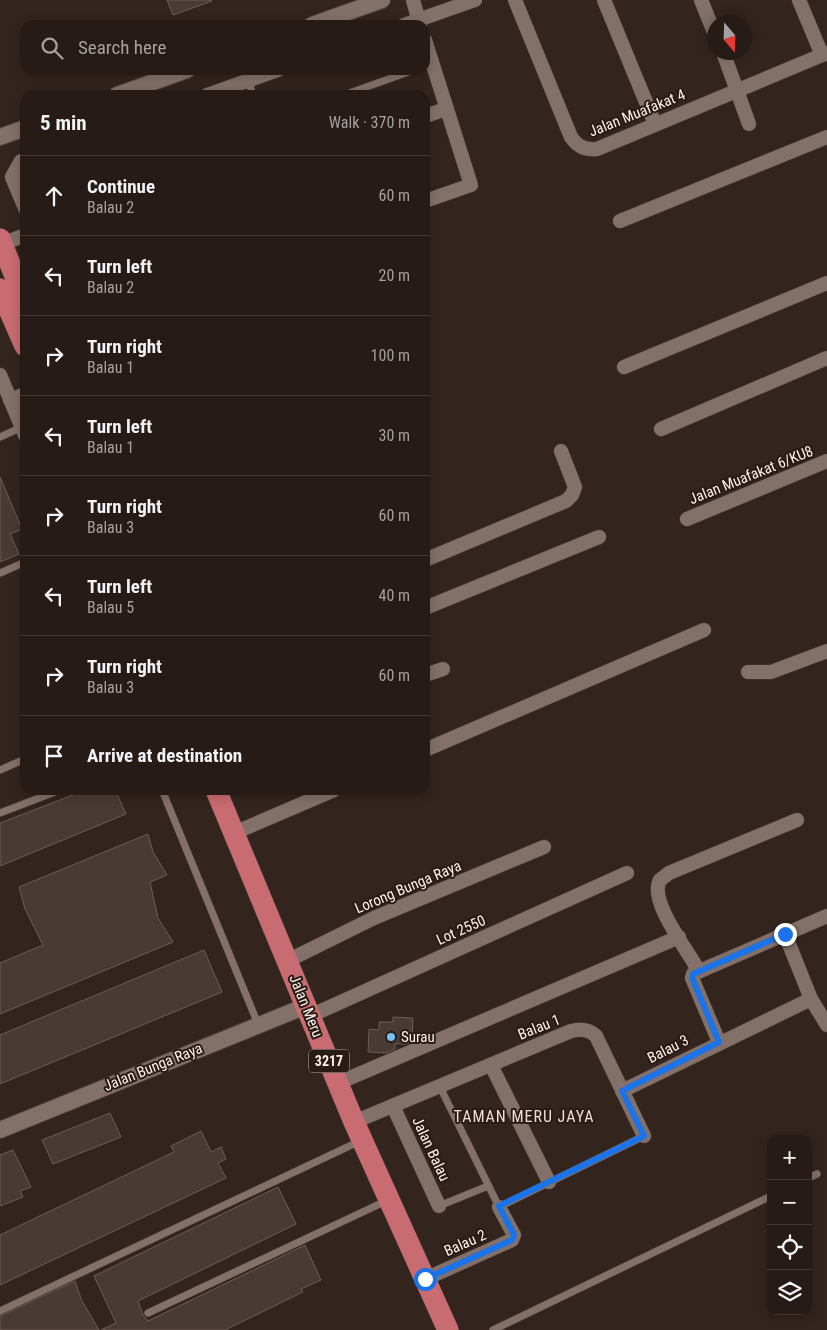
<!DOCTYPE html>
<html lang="en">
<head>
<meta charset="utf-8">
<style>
	:root { --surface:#261b16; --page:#322823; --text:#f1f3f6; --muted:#a4a1a1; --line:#423935 }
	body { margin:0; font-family:"Roboto Condensed",sans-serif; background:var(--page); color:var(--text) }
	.controls { position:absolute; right:15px; bottom:15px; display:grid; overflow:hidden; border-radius:10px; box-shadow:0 2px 12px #0003 }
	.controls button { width:45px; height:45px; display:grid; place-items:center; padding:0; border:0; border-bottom:1px solid var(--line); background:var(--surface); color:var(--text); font:25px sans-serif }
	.compass { position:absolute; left:707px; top:15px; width:45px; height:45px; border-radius:50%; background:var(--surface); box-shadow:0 2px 12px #0003; rotate:161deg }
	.stop { position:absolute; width:15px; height:15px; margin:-11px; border:4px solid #1a73e8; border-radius:50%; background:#fff }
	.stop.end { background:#1a73e8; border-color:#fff; box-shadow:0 1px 5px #0008 }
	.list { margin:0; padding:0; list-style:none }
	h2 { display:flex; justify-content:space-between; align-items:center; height:65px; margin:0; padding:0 20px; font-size:21px }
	h2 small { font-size:16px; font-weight:400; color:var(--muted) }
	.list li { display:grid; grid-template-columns:32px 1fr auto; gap:15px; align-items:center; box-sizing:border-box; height:80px; padding:0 20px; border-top:1px solid var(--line) }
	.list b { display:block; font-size:19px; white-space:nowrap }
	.list p { margin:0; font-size:16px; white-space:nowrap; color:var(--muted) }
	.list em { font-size:16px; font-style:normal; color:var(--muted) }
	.icon { flex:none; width:28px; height:28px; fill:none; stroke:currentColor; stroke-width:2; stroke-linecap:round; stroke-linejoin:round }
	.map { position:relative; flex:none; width:827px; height:1330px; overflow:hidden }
	.search { position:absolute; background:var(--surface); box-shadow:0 2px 12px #0003; left:20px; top:20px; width:410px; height:55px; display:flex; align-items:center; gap:12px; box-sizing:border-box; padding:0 18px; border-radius:15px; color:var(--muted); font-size:19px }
	.panel { position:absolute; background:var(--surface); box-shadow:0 2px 12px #0003; left:20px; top:90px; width:410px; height:705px; border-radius:15px }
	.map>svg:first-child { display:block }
	.building { fill:#4a3a34; stroke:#6e5d56 }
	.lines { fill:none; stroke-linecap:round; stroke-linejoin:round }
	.service-casing { stroke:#4c3f3a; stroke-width:8 }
	.minor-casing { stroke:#4c3f3a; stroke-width:15 }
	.tertiary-casing { stroke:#4c3f3a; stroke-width:18 }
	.primary-casing { stroke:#4c3f3a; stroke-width:22 }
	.service { stroke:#837069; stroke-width:7 }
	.minor { stroke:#837069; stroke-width:14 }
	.tertiary { stroke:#837069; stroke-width:16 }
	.primary { stroke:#c86c71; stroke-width:21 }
	.route { stroke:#1a73e8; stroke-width:6 }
	.poi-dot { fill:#76c0f7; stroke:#291b15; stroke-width:2 }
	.labels { text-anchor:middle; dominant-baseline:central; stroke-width:4; stroke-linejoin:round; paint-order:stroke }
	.shield { fill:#291b15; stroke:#bdb1ac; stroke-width:1 }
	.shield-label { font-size:14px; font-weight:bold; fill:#fcf1ed }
	.street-label { font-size:15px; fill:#fcf1ed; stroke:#291b15 }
	.poi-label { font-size:15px; fill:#fcf1ed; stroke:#291b15; text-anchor:start }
	.neighbourhood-label { font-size:16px; letter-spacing:1px; fill:#f1dcd4; stroke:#291b15 }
</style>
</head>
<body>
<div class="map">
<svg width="827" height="1330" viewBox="0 0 827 1330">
	<rect width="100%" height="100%" fill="#33241e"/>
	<!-- building -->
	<g class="building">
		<path d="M 167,0 L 211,0 L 212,1 L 173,15 Z"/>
		<path d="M 0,477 L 22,529 L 10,534 L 19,554 L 0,562 Z"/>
		<path d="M 86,790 L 115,790 L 126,814 L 0,866 L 0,823 Z"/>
		<path d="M 148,834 L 153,852 L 167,875 L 150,882 L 158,918 L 173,942 L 0,1014 L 0,963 L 43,945 L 25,909 L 19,887 Z"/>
		<path d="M 204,950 L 222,992 L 0,1084 L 0,1035 Z"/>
		<path d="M 393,1017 L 413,1018 L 412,1042 L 406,1044 L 395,1044 L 395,1049 L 386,1053 L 368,1052 L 369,1029 L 379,1030 L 379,1022 L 393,1022 Z"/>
		<path d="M 110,1113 L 121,1137 L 53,1164 L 42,1140 Z"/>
		<path d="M 201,1131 L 211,1152 L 221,1147 L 226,1159 L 218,1163 L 226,1178 L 0,1285 L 0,1235 L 174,1152 L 171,1146 Z"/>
		<path d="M 13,1150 L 31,1187 L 20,1191 L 23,1197 L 0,1206 L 0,1155 Z"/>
		<path d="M 278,1187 L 296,1224 L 138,1301 L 143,1315 L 148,1321 L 305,1245 L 321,1280 L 301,1289 L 303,1292 L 225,1330 L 101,1330 L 116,1323 L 94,1276 Z"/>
		<path d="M 75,1281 L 81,1299 L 99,1330 L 0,1330 L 0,1316 Z"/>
	</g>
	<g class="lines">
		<!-- service casing -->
		<g class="service-casing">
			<g id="service">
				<path d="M 248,80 L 253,95"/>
				<path d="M 344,95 L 414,70"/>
				<path d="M 0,437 L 22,427"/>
				<path d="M 0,573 L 25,562"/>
				<path d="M 0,770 L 25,759"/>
				<path d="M 162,790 L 258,1024"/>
				<path d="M 0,813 L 60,790"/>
				<path d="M 440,1087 L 499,1207 L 644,1136"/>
				<path d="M 808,1178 L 817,1174"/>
				<path d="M 439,1206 L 488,1186"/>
				<path d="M 0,1311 L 360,1141"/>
				<path d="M 148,1313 L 386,1201"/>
				<path d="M 493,1330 L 771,1196"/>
			</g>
		</g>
		<!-- minor casing -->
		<g class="minor-casing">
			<g id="minor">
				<path d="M 413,0 L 420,25"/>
				<path d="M 515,0 L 571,137 C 578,147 585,150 597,149 L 827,53"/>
				<path d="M 604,0 L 655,124"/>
				<path d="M 701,0 L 714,32"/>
				<path d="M 799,0 L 822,55"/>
				<path d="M 404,25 L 475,0"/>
				<path d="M 425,40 L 471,185 L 425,201"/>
				<path d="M 723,52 L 749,124"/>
				<path d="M 207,95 L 278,70"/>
				<path d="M 425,116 L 446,109"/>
				<path d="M 25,160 L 21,161 L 12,177 L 25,208"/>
				<path d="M 620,221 L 827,137"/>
				<path d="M 2,244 L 25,235"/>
				<path d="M 624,367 L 827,283"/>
				<path d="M 0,375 L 25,435"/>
				<path d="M 10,400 L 25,394"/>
				<path d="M 661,429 L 827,358"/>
				<path d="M 687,519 L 827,461"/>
				<path d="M 425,560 L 566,501 L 572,495 L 575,487 L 561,451"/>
				<path d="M 425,608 L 599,537"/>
				<path d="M 748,672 L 771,672 L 827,651"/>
				<path d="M 425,675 L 443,669"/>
				<path d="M 425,750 L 704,630"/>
				<path d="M 234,833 L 334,790"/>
				<path d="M 785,934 L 811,999 L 827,1025"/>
				<path d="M 287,961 L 374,918 L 544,847"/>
				<path d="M 698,970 C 688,950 648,901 660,880 L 669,873 L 797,820"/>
				<path d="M 310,1016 L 627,873"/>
				<path d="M 719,1042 L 692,978 L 693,974 L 827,916"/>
				<path d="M 491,1065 L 549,1182"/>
				<path d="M 338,1083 L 679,937"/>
				<path d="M 622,1091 L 811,999"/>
				<path d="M 393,1106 L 439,1206"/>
				<path d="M 354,1122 L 571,1031 C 581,1029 589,1029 596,1036 L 644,1136"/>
				<path d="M 425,1279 L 512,1240 L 514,1235 L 499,1207"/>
			</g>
		</g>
		<!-- tertiary casing -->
		<g class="tertiary-casing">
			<g id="tertiary">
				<path d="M 312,25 L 382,0"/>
				<path d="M 117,95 L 187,70"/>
				<path d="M 0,137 L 25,128"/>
				<path d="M 0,1130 L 306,1006"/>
			</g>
		</g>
		<!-- primary casing -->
		<g class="primary-casing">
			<g id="primary">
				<path d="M 0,239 L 25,301"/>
				<path d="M 0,289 L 25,346"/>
				<path d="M 216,790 L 354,1122 L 448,1330"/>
			</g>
		</g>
		<!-- service -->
		<use href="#service" class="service"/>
		<!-- minor -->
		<use href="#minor" class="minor"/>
		<!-- tertiary -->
		<use href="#tertiary" class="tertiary"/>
		<!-- primary -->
		<use href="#primary" class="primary"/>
	</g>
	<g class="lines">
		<!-- route -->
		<path class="route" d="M 425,1279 L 512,1240 L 514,1235 L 499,1206 L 644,1136 L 622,1091 L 719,1042 L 692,978 L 693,974 L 785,934"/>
	</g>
	<!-- markers -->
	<circle class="poi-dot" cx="391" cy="1037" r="5"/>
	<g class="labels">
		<!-- shield labels -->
		<rect class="shield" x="309" y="1049.5" width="40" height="23" rx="4"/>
		<g class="shield-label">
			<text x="329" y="1061">3217</text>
		</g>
		<!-- street labels -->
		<g class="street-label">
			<text transform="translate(637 113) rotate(-22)">Jalan Muafakat 4</text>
			<text transform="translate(751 475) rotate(-22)">Jalan Muafakat 6/KU8</text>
			<text transform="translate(408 887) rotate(-23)">Lorong Bunga Raya</text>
			<text transform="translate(461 930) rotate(-24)">Lot 2550</text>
			<text transform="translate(306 1006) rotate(68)">Jalan Meru</text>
			<text transform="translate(539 1027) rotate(-22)">Balau 1</text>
			<text transform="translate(668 1049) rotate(-27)">Balau 3</text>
			<text transform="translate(153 1067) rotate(-22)">Jalan Bunga Raya</text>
			<text transform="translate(431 1149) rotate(65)">Jalan Balau</text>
			<text transform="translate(465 1243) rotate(-24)">Balau 2</text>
		</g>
		<!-- poi labels -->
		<g class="poi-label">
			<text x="401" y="1037">Surau</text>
		</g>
		<!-- neighbourhood labels -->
		<g class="neighbourhood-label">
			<text x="524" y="1116">TAMAN MERU JAYA</text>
		</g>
	</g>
</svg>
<div class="controls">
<button>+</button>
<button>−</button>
<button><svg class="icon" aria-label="locate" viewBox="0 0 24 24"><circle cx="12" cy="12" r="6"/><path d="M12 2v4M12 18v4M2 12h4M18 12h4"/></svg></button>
<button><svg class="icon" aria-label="layers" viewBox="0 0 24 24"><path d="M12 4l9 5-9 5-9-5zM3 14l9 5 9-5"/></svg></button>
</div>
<svg class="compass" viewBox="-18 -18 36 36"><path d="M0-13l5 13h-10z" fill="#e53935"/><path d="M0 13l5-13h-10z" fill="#a4a1a1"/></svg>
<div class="stop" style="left:425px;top:1279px"></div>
<div class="stop end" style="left:785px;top:934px"></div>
<div class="search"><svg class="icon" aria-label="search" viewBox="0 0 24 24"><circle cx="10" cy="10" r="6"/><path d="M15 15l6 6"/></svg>Search here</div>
<section class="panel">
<h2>5 min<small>Walk · 370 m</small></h2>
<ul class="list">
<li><svg class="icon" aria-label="ahead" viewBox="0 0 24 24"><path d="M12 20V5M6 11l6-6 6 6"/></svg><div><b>Continue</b><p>Balau 2</p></div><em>60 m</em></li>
<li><svg class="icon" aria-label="left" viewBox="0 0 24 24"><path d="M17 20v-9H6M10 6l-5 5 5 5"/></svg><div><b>Turn left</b><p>Balau 2</p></div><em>20 m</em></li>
<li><svg class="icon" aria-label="right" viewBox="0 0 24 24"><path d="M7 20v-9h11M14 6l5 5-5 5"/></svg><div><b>Turn right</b><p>Balau 1</p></div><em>100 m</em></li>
<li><svg class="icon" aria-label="left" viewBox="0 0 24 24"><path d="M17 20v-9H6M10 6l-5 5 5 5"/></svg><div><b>Turn left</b><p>Balau 1</p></div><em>30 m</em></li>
<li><svg class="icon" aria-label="right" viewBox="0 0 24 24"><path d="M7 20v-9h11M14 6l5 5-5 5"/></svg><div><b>Turn right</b><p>Balau 3</p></div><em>60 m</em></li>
<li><svg class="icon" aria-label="left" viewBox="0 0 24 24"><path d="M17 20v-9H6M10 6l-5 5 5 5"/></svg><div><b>Turn left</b><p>Balau 5</p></div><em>40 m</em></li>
<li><svg class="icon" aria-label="right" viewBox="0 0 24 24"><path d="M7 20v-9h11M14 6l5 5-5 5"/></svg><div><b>Turn right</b><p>Balau 3</p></div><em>60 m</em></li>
<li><svg class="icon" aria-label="arrive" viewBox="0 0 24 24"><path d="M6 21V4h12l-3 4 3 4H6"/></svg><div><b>Arrive at destination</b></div></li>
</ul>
</section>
</div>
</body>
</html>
